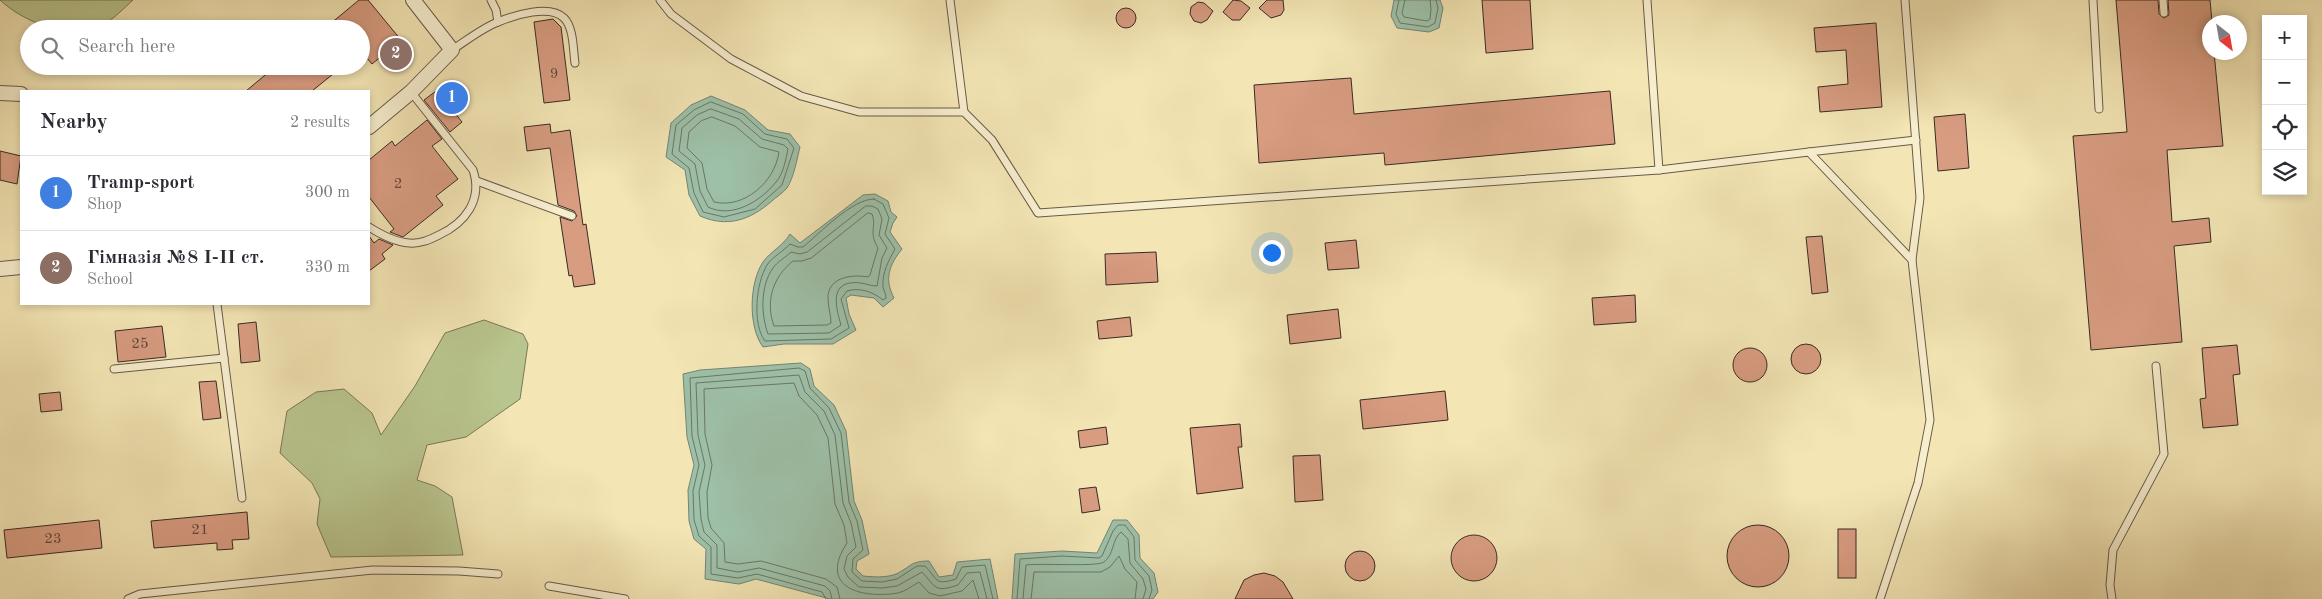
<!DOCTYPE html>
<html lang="en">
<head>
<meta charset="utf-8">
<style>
	:root { --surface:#fff; --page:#f7f7f7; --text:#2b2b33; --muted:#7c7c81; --line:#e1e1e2; --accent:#7c3aed }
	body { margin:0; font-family:"Old Standard TT",serif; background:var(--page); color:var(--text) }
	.controls { position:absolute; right:15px; top:15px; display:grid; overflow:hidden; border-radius:0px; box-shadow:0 2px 8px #0003 }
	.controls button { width:45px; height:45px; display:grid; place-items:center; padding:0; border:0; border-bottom:1px solid var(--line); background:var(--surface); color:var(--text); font:25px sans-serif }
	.compass { position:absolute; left:2202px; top:15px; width:45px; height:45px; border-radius:50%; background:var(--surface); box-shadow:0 2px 8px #0003; rotate:149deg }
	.you { position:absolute; left:1271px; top:252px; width:18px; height:18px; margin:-12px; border:4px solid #fff; border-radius:50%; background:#1a73e8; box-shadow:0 0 0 8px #1a73e833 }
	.badge { display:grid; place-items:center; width:32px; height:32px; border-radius:50%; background:var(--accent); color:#fff; font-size:16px; font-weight:700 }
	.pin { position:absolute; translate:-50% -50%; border:2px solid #fff; box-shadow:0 1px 5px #0006 }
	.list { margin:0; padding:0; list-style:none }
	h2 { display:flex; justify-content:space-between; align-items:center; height:65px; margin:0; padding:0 20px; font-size:21px }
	h2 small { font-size:16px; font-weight:400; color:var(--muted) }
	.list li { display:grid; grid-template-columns:32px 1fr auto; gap:15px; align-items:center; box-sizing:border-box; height:75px; padding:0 20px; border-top:1px solid var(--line) }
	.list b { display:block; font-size:19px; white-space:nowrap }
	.list p { margin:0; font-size:16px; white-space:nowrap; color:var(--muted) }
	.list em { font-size:16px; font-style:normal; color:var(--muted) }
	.icon { flex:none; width:28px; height:28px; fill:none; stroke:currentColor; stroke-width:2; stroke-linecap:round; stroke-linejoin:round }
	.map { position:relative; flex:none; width:2322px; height:599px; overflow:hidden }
	.search { position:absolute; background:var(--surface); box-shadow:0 2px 8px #0003; left:20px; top:20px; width:350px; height:55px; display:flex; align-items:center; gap:12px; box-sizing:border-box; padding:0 18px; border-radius:28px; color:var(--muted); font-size:19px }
	.panel { position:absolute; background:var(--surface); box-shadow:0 2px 8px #0003; left:20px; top:90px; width:350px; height:215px; border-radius:0px }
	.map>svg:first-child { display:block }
	.green { fill:#b9c58e; stroke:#79785a }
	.water { fill:#9dc0a8; stroke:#758474 }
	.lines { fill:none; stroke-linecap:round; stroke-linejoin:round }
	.shore { stroke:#6b7666; stroke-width:1 }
	.building { fill:#d89c81; stroke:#392b25 }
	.lane-casing { stroke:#685a49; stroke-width:9 }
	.street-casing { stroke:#685a49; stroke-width:16 }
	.lane { stroke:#f7eece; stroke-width:7 }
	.street { stroke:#f7eece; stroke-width:14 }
	.labels { text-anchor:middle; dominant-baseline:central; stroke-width:4.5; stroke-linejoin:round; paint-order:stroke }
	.number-label { font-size:15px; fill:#61473c }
</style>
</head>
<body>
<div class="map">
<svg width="2322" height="599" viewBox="0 0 2322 599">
	<rect width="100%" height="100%" fill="#f3e5b4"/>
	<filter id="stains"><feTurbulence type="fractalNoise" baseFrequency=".004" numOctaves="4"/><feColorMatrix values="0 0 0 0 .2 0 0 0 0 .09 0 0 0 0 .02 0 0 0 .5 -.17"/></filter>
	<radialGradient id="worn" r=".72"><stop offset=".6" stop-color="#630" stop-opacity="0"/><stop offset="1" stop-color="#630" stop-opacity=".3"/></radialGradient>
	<!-- green -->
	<g class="green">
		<path d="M 0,0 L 133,0 C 124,8 113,20 102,25 C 67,38 26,24 0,0 Z"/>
		<path d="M 484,320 L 523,334 L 528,344 L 520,399 L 466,437 L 427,445 L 417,480 L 435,486 L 452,497 L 463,555 L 331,557 L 317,524 L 320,499 L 312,483 L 280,453 L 287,411 L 316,392 L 344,389 L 372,413 L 381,435 L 415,386 L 445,333 Z"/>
	</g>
	<!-- water -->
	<g class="water">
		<path d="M 1394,0 L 1440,0 L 1443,8 L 1439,28 L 1429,32 L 1397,28 L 1391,16 Z"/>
		<path d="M 711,96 L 745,110 L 768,130 L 790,134 L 800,147 C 797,159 794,177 787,188 C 783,193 776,197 772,201 C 750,220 728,228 700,216 L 689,195 L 685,170 L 666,157 L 671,123 L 691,105 Z"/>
		<path d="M 875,194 L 888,201 L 891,212 L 897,217 L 893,223 L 890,232 L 902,249 C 889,265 884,279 894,298 L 883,307 L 874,298 L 851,295 L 846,298 L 849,314 L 856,330 L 833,344 L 784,344 L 763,347 C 748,327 749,283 763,262 C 771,251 783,246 790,234 L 800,243 L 863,195 Z"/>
		<path d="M 801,363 L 810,369 L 814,386 L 834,405 L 846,431 L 854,501 L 862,520 L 869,554 L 857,561 L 856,569 L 863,576 C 873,577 886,578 896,574 C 911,567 910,561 929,561 L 939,577 L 953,575 L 957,562 L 990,559 L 998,599 L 830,599 L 756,579 L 739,584 L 705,579 L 706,549 L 694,539 L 689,521 L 688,490 L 694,465 L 687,437 L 683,374 L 700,370 Z"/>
		<path d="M 1113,520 L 1127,520 L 1139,535 L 1140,558 L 1154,573 L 1158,592 L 1153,599 L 1012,599 L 1015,554 L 1062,551 L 1097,553 Z"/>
	</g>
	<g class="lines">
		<!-- shore -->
		<g class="shore">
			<path d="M 1399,0 L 1396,14 L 1400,23 L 1428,27 L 1435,23 L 1438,8 L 1436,0"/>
			<path d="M 1405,0 L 1402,13 L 1404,17 L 1427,21 L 1430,19 L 1431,9 L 1430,0"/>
			<path d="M 711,102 L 743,114 L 765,134 L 787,139 L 794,148 L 782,185 L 755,209 L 724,217 L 703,212 L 694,193 L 689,168 L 672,154 L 676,125 L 694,110 Z"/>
			<path d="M 711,109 L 739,119 L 762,139 L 784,145 L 788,149 C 786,159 783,175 776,182 C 761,201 732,219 708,207 L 700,191 L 695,164 L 679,151 L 682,128 L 697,115 Z"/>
			<path d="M 712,117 L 735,126 L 760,147 L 779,152 C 775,182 744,209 714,202 L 707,189 L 702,163 L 687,148 L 689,132 L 701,121 Z"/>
			<path d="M 874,199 L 883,204 L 889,218 L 885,234 L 895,249 C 889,260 882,272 883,287 C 884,291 886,294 886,298 L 883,300 C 873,292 860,287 847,291 L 841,299 L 849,328 L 831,339 L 765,341 C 752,324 756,283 767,265 C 772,257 784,251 790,244 L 798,247 L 803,247 C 820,233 852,199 874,199 Z"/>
			<path d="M 866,206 L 872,206 L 878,209 L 882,219 L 879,235 L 887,248 L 882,258 L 877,286 C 871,286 867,284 861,283 C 829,279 835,305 841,325 L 829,333 L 768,334 C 761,315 760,286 773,268 C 777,262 786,257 791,252 L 800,254 L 807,252 Z"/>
			<path d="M 868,213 L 872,214 C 877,227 868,231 878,248 L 870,275 L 868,277 C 852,274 827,277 828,299 C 828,307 831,315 831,323 L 827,325 L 774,326 C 765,301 773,277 793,261 L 802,261 L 811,258 Z"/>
			<path d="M 826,599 L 822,592 L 757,574 L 738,578 L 711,574 L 711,547 L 699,536 L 694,520 L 693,491 L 699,465 L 692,436 L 690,378 L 799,368 L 805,371 L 810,388 L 829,408 L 841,433 L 849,502 L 857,521 L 863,550 L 853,559 L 852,572 L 862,581 L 882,582 L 897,579 L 917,566 L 925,566 C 938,579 934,586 956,579 L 962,567 L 985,565 L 993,599"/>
			<path d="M 832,599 L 830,591 L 825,586 L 759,568 L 738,572 L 717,568 L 717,545 L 704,532 L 701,519 L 699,492 L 705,465 L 698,435 L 696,383 L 799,375 L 805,392 L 824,411 L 835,435 L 843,503 L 851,523 L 856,547 L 847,556 L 844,569 L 848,577 L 859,587 L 882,588 L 897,586 L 922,572 C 936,587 934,593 958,585 L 967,573 L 980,572 L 987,599"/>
			<path d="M 840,599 L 837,587 L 826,579 L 761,561 L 738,564 L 725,562 L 724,543 L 711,528 L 708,518 L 707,492 L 712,465 L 705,434 L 704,389 L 794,383 L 799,396 L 817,415 L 828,438 L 835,504 L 844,525 L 847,543 C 818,587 860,599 898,593 C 906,591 912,586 919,582 L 929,593 L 940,596 L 962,591 L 973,580 L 979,599"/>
			<path d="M 1017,599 L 1020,559 L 1062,556 L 1099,558 L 1102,556 L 1113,531 L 1118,525 L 1125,525 L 1134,537 L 1135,560 L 1149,576 L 1152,590 L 1149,599"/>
			<path d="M 1023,599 L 1026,565 C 1040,563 1098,567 1104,562 C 1114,555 1112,539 1121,532 L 1128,539 L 1130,563 L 1143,579 L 1146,589 L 1143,599"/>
			<path d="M 1031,599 L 1034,572 L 1101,572 L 1110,567 L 1119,556 L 1125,569 L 1137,582 L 1135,599"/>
		</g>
	</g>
	<!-- building -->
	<g class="building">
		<path d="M 359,0 L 368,0 L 401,40 L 372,64 L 361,51 L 361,29 L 324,29 Z"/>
		<path d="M 1233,0 L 1241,1 L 1250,8 L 1240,20 L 1232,20 L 1223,12 Z"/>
		<path d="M 1267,0 L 1283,0 L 1284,10 L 1281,15 L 1271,18 L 1259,8 Z"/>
		<path d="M 1482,0 L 1530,0 L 1533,49 L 1486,53 Z"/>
		<path d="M 2116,0 L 2158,0 L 2159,14 L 2164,18 L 2169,15 L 2168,0 L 2210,0 L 2212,22 L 2210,22 L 2210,52 L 2214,52 L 2223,146 L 2167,150 L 2172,222 L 2209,218 L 2211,242 L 2174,246 L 2182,342 L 2091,350 L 2073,136 L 2127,132 Z"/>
		<path d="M 1198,2 L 1204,3 L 1213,11 L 1207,20 L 1201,23 L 1194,21 L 1190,14 L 1191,7 Z"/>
		<circle cx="1126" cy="18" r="10"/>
		<path d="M 553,19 L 561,27 L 570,100 L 544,103 L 534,22 Z"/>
		<path d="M 1876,23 L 1882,107 L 1820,112 L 1818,87 L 1848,84 L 1846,50 L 1816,52 L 1814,28 Z"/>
		<path d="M 276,66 L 343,66 L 312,91 L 246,91 Z"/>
		<path d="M 1351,78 L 1354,114 L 1610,91 L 1615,144 L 1385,165 L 1384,153 L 1259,163 L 1254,85 Z"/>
		<path d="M 451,80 L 464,97 L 450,107 L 462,122 L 450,132 L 424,100 Z"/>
		<path d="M 1965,114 L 1969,168 L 1938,171 L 1934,117 Z"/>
		<path d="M 427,120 L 442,139 L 432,146 L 458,179 L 436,196 L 443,205 L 403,237 L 390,232 L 394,229 L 369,197 L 369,160 L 392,141 L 395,146 Z"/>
		<path d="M 550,124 L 551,133 L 570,130 L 583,225 L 586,224 L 595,284 L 574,287 L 572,275 L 569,276 L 560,217 L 572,221 L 577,216 L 574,211 L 558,205 L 550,148 L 527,151 L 524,127 Z"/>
		<path d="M 0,151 L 21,156 L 17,184 L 0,180 Z"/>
		<path d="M 369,236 L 374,243 L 379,239 L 393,245 L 382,254 L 385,259 L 369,271 Z"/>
		<path d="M 1822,236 L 1828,292 L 1812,294 L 1806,237 Z"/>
		<path d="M 1356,240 L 1359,268 L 1328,270 L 1325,243 Z"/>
		<path d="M 1156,252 L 1158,282 L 1106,285 L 1105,254 Z"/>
		<path d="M 1635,295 L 1636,322 L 1594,325 L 1592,298 Z"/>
		<path d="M 1338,309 L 1341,338 L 1290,344 L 1287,315 Z"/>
		<path d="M 1130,317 L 1132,336 L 1099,339 L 1097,321 Z"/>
		<path d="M 256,322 L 260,361 L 241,363 L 238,324 Z"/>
		<path d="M 162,326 L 166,357 L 118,362 L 115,331 Z"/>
		<circle cx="1806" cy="359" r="15"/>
		<path d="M 2237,345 L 2240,374 L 2233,375 L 2238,425 L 2203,428 L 2200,399 L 2206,398 L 2202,348 Z"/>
		<circle cx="1750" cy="365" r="17"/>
		<path d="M 216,381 L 221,418 L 203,420 L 199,382 Z"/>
		<path d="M 1445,391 L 1448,420 L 1363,429 L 1360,400 Z"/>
		<path d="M 60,392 L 62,410 L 41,412 L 39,394 Z"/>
		<path d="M 1240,424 L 1242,447 L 1238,447 L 1243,488 L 1197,494 L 1190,428 Z"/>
		<path d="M 1106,427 L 1108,444 L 1080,448 L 1078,431 Z"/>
		<path d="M 1320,455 L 1323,500 L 1295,502 L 1293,456 Z"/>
		<path d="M 1096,487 L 1100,510 L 1082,513 L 1079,489 Z"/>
		<path d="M 247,512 L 249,539 L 232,540 L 233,549 L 217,550 L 217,543 L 154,548 L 151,521 Z"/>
		<path d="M 99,520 L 102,548 L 7,558 L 4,530 Z"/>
		<circle cx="1758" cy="556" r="31"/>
		<rect x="1838" y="529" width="18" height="49"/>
		<circle cx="1474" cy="558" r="23"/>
		<circle cx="1360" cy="566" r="15"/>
		<path d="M 1264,573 L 1275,576 L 1283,582 L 1293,599 L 1235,599 L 1244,580 L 1254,575 Z"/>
	</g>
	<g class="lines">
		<!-- lane casing -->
		<g class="lane-casing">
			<g id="lane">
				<path d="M 491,0 L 496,10 L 498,22"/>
				<path d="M 660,0 L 671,14 L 731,59 L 801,96 L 859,112 L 964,112 L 992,140 L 1038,213 L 1659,170 L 1809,152 L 1912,260 L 1930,420 L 1918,483 L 1880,599"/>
				<path d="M 950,0 L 964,112"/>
				<path d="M 1647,0 L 1659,170"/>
				<path d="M 1905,0 L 1920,198 L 1912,260"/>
				<path d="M 2093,0 L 2099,109"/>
				<path d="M 2163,0 L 2164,13"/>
				<path d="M 452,50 C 466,41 482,28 498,22 C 515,15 550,4 564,18 C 574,28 573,50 575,63"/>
				<path d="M 1809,152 L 1916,140"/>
				<path d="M 477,181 L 572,216"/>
				<path d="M 369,227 C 380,234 395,242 409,243 C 420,244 429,240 439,235 C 465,223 483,200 473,170 L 411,92"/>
				<path d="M 217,304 L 242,498"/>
				<path d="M 114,369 L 224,358"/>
				<path d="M 549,586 L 625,599"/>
				<path d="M 128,599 L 140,594 L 373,570 L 459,571 L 498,574"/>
				<path d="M 2112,599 L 2110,585 L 2113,550 L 2164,454 L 2156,366"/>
			</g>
		</g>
		<!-- street casing -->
		<g class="street-casing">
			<g id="street">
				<path d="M 0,93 L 21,94"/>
				<path d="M 369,127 L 411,92 L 452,50 L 413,0"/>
				<path d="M 0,269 L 21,267"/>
			</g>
		</g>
		<!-- lane -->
		<use href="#lane" class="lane"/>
		<!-- street -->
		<use href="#street" class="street"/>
	</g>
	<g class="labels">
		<!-- number labels -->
		<g class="number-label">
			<text x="554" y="74">9</text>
			<text x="398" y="184">2</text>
			<text x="140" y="344">25</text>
			<text x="200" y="530">21</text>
			<text x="53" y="539">23</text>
		</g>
	</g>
	<rect width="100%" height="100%" filter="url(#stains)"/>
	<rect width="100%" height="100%" fill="url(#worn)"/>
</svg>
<div class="controls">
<button>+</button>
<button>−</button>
<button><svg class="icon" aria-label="locate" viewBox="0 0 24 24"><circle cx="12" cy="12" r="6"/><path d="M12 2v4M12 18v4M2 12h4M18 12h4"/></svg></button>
<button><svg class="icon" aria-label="layers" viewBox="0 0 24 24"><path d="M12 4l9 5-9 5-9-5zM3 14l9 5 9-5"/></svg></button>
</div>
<svg class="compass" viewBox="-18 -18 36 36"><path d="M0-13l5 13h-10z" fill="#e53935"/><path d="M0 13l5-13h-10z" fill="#7c7c81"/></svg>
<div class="you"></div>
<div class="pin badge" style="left:452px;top:98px;background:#3f7fe0">1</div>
<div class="pin badge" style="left:396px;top:54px;background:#8d6e63">2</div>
<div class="search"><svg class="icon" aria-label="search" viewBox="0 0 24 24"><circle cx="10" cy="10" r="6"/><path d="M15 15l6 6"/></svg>Search here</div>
<section class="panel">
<h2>Nearby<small>2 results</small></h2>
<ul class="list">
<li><span class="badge" style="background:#3f7fe0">1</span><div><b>Tramp-sport</b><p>Shop</p></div><em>300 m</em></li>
<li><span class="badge" style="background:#8d6e63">2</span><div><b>Гімназія №8 I-II ст.</b><p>School</p></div><em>330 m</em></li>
</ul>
</section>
</div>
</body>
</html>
